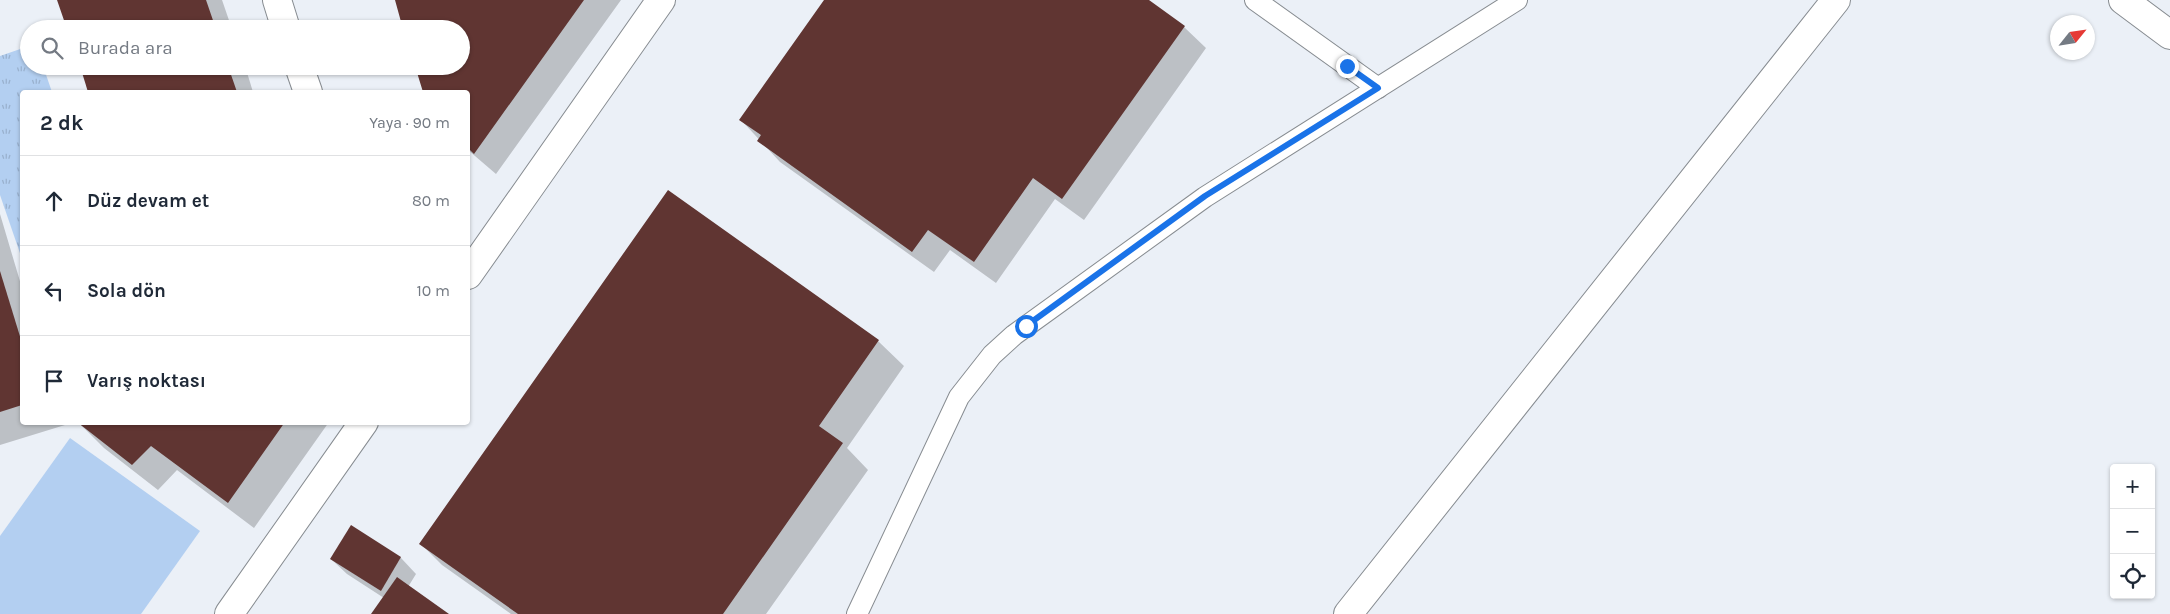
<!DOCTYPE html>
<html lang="tr">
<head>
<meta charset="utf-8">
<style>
	:root { --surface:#fff; --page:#f6f6f7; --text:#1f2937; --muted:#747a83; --line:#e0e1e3 }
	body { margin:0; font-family:Karla,sans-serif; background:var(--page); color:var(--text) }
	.controls { position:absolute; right:15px; bottom:15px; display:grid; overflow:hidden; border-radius:5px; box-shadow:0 1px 4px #0004 }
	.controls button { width:45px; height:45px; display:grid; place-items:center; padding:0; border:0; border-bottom:1px solid var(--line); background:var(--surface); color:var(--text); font:25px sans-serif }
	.compass { position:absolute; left:2050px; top:15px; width:45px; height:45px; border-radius:50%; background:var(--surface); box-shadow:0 1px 4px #0004; rotate:60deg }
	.stop { position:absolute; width:15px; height:15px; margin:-11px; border:4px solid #1a73e8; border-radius:50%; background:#fff }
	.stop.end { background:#1a73e8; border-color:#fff; box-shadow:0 1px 5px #0008 }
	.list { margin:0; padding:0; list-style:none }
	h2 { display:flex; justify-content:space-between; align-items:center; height:65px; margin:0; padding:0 20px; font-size:21px }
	h2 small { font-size:16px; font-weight:400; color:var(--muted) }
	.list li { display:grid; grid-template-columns:32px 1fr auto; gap:15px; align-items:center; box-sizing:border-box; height:90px; padding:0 20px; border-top:1px solid var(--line) }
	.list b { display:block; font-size:19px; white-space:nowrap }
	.list em { font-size:16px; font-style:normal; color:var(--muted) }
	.icon { flex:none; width:28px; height:28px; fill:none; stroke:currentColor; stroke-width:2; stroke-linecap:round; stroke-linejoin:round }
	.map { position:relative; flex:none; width:2170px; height:614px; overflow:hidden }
	.search { position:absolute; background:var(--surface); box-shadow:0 1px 4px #0004; left:20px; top:20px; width:450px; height:55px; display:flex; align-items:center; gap:12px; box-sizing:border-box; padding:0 18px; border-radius:28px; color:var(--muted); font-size:19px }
	.panel { position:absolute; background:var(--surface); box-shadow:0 1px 4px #0004; left:20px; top:90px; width:450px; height:335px; border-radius:5px }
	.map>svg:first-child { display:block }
	.grass { fill:url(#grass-tufts) }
	.pitch { fill:#b3cff1 }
	.shadow { fill:#0003 }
	.building { fill:#603532 }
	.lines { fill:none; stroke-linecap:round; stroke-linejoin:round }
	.lane-casing { stroke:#878c91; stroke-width:22 }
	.street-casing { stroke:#878c91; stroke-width:30 }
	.lane { stroke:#fff; stroke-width:20 }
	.street { stroke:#fff; stroke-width:28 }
	.route { stroke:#1a73e8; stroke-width:6 }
</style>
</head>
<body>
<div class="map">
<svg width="2170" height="614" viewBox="0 0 2170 614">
	<defs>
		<pattern id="grass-tufts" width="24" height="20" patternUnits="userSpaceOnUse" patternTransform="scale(1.25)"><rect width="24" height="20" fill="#b3cff1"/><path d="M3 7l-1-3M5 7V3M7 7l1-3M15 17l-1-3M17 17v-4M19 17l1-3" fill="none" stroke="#99b1ce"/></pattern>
	</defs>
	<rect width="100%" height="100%" fill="#ebf0f7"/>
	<!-- grass -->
	<path class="grass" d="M 29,46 L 29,66 L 43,66 L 52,92 L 22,92 L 22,259 L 0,195 L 0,56 Z"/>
	<!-- pitch -->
	<path class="pitch" d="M 70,438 L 200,531 L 141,614 L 0,614 L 0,536 Z"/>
	<!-- shadow -->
	<g class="shadow">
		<path d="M 59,0 L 222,0 L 232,29 L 68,29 Z"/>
		<path d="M 396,0 L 621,0 L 496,174 L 468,150 L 468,92 L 424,92 L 416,66 L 461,66 L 461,29 Z"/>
		<path d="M 826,0 L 1147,0 L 1184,27 L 1206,48 L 1084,220 L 1055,199 L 996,283 L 950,250 L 934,272 L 780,162 L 741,120 Z"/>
		<path d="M 81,66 L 245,66 L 253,92 L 90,92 Z"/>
		<path d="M 0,214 L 22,288 L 22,422 L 64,422 L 65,425 L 0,445 Z"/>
		<path d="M 878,341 L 904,366 L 847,448 L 868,470 L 766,614 L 511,614 L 442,565 L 421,544 Z"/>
		<path d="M 78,422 L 329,422 L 254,528 L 177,470 L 158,490 L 104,448 Z"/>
		<path d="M 351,527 L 401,558 L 416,574 L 408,587 L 447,614 L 372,614 L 384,598 L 347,574 L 331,559 Z"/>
	</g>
	<!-- building -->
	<g class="building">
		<path d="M 57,0 L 206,0 L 216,29 L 67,29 Z"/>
		<path d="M 395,0 L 584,0 L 474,154 L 468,148 L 468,92 L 423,92 L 415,66 L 461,66 L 461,29 L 403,29 Z"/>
		<path d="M 824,0 L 1149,0 L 1185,26 L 1062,199 L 1033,178 L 974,262 L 928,230 L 912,252 L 757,141 L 761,135 L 739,120 Z"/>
		<path d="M 80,66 L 228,66 L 237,92 L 88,92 Z"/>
		<path d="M 668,190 L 879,340 L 819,426 L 843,443 L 723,614 L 518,614 L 419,544 Z"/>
		<path d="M 0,271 L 22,343 L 22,405 L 0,412 Z"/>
		<path d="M 77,422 L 285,422 L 228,503 L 151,446 L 132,465 Z"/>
		<path d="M 351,525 L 401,557 L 381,591 L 330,559 Z"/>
		<path d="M 397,577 L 449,614 L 371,614 Z"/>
	</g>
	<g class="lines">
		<!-- lane casing -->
		<g class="lane-casing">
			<g id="lane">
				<path d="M 1255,0 L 1378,88"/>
				<path d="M 857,614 L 959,397 L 992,355 L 1014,335 L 1205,197 L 1517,0"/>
			</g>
		</g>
		<!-- street casing -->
		<g class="street-casing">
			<g id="street">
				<path d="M 277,0 L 286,29"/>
				<path d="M 2123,0 L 2170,35"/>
				<path d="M 299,66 L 308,92"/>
				<path d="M 468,275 L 661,0"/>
				<path d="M 229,614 L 364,422"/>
				<path d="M 1348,614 L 1836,0"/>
			</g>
		</g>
		<!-- lane -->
		<use href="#lane" class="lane"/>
		<!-- street -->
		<use href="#street" class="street"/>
	</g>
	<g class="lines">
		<!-- route -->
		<path class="route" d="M 1026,326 L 1205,196 L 1378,88 L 1347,66"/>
	</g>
</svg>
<div class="controls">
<button>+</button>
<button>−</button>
<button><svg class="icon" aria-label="locate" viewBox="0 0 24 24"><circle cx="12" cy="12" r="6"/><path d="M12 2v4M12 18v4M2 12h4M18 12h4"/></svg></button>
</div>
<svg class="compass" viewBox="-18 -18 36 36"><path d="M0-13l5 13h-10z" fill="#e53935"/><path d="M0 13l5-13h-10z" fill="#747a83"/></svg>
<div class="stop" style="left:1026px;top:326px"></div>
<div class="stop end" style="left:1347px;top:66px"></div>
<div class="search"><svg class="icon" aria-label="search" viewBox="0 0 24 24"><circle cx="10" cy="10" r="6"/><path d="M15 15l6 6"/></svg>Burada ara</div>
<section class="panel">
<h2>2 dk<small>Yaya · 90 m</small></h2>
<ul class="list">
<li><svg class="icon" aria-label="ahead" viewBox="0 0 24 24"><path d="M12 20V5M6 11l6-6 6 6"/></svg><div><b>Düz devam et</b></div><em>80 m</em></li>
<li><svg class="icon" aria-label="left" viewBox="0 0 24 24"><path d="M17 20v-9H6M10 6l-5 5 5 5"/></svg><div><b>Sola dön</b></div><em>10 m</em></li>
<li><svg class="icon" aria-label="arrive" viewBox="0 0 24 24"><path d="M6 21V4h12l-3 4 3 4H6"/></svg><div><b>Varış noktası</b></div></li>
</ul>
</section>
</div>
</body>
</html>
